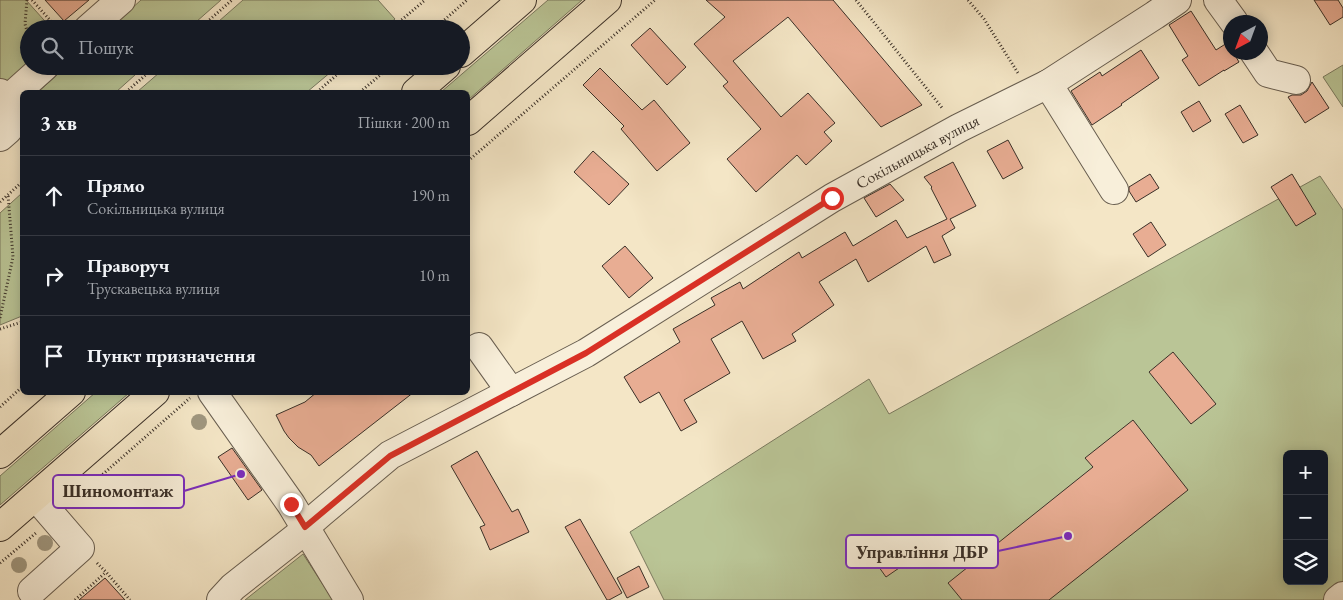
<!DOCTYPE html>
<html lang="uk">
<head>
<meta charset="utf-8">
<style>
	:root { --surface:#171b24; --page:#20242c; --text:#f1f3f6; --muted:#9ea1a6; --line:#363941 }
	body { margin:0; font-family:"EB Garamond",serif; background:var(--page); color:var(--text) }
	.controls { position:absolute; right:15px; bottom:15px; display:grid; overflow:hidden; border-radius:8px; box-shadow:0 2px 12px #0003 }
	.controls button { width:45px; height:45px; display:grid; place-items:center; padding:0; border:0; border-bottom:1px solid var(--line); background:var(--surface); color:var(--text); font:25px sans-serif }
	.compass { position:absolute; left:1223px; top:15px; width:45px; height:45px; border-radius:50%; background:var(--surface); box-shadow:0 2px 12px #0003; rotate:221deg }
	.stop { position:absolute; width:15px; height:15px; margin:-11px; border:4px solid #d93025; border-radius:50%; background:#fff }
	.stop.end { background:#d93025; border-color:#fff; box-shadow:0 1px 5px #0008 }
	.list { margin:0; padding:0; list-style:none }
	h2 { display:flex; justify-content:space-between; align-items:center; height:65px; margin:0; padding:0 20px; font-size:21px }
	h2 small { font-size:16px; font-weight:400; color:var(--muted) }
	.list li { display:grid; grid-template-columns:32px 1fr auto; gap:15px; align-items:center; box-sizing:border-box; height:80px; padding:0 20px; border-top:1px solid var(--line) }
	.list b { display:block; font-size:19px; white-space:nowrap }
	.list p { margin:0; font-size:16px; white-space:nowrap; color:var(--muted) }
	.list em { font-size:16px; font-style:normal; color:var(--muted) }
	.icon { flex:none; width:28px; height:28px; fill:none; stroke:currentColor; stroke-width:2; stroke-linecap:round; stroke-linejoin:round }
	.map { position:relative; flex:none; width:1343px; height:600px; overflow:hidden }
	.search { position:absolute; background:var(--surface); box-shadow:0 2px 12px #0003; left:20px; top:20px; width:450px; height:55px; display:flex; align-items:center; gap:12px; box-sizing:border-box; padding:0 18px; border-radius:28px; color:var(--muted); font-size:19px }
	.panel { position:absolute; background:var(--surface); box-shadow:0 2px 12px #0003; left:20px; top:90px; width:450px; height:305px; border-radius:8px }
	.map>svg:first-child { display:block }
	.green { fill:#bac596; stroke:#7a7a5f; fill-rule:evenodd }
	.building { fill:#e8ad93; stroke:#3a3028 }
	.lines { fill:none; stroke-linecap:round; stroke-linejoin:round }
	.minor-casing { stroke:#685e50; stroke-width:30 }
	.major-casing { stroke:#3a3028; stroke-width:30 }
	.path { stroke:#3a3028; stroke-width:3; stroke-dasharray:1 2.5; stroke-linecap:butt }
	.minor { stroke:#f8efda; stroke-width:28 }
	.major { stroke:#f4e6c6; stroke-width:28 }
	.tree { fill:#9f967e }
	.route { stroke:#d93025; stroke-width:6 }
	.labels { text-anchor:middle; dominant-baseline:central; stroke-width:5; stroke-linejoin:round; paint-order:stroke }
	.street-label { font-size:16px; fill:#3a3028; stroke:#f8efda }
	.leader { fill:none; stroke:#7b2cbf; stroke-width:2 }
	.callout-dot { fill:#7b2cbf; stroke:#f8efda; stroke-width:2 }
	.callout { fill:#f8efda; stroke:#7b2cbf; stroke-width:2 }
	.callout-label { font-size:18px; text-anchor:middle; font-weight:bold; fill:#3a3028 }
</style>
</head>
<body>
<div class="map">
<svg width="1343" height="600" viewBox="0 0 1343 600">
	<rect width="100%" height="100%" fill="#f4e6c6"/>
	<filter id="stains"><feTurbulence type="fractalNoise" baseFrequency=".004" numOctaves="4"/><feColorMatrix values="0 0 0 0 .2 0 0 0 0 .09 0 0 0 0 .02 0 0 0 .5 -.17"/></filter>
	<radialGradient id="worn" r=".72"><stop offset=".6" stop-color="#630" stop-opacity="0"/><stop offset="1" stop-color="#630" stop-opacity=".3"/></radialGradient>
	<!-- green -->
	<g class="green">
		<path d="M 0,0 L 26,0 L 52,29 L 29,29 L 29,64 L 5,85 L 0,80 Z"/>
		<path d="M 141,0 L 221,0 L 188,29 L 109,29 Z"/>
		<path d="M 243,0 L 378,0 L 395,19 L 383,29 L 210,29 Z"/>
		<path d="M 548,0 L 582,0 L 468,100 L 468,92 L 441,92 Z"/>
		<path d="M 1343,65 L 1343,107 L 1323,77 Z"/>
		<path d="M 67,66 L 145,66 L 116,92 L 38,92 Z"/>
		<path d="M 167,66 L 338,66 L 307,92 L 137,92 Z"/>
		<path d="M 1320,176 L 1343,210 L 1343,586 L 1326,600 L 664,600 L 630,532 L 869,379 L 889,414 ZM 1287,454 L 1324,454 L 1324,581 L 1287,581 Z"/>
		<path d="M 22,193 L 22,316 L 0,325 L 0,213 Z"/>
		<path d="M 96,392 L 129,393 L 0,505 L 0,476 Z"/>
		<path d="M 303,554 L 333,600 L 245,600 Z"/>
	</g>
	<!-- building -->
	<g class="building">
		<path d="M 45,0 L 89,0 L 64,21 Z"/>
		<path d="M 706,0 L 833,0 L 922,105 L 881,127 L 788,17 L 733,61 L 781,117 L 808,93 L 835,123 L 824,132 L 832,141 L 806,165 L 797,155 L 756,192 L 727,159 L 761,129 L 723,86 L 728,82 L 694,44 L 725,17 Z"/>
		<path d="M 1314,0 L 1338,0 L 1343,8 L 1343,17 L 1330,25 Z"/>
		<path d="M 1191,11 L 1216,50 L 1227,43 L 1230,49 L 1230,52 L 1233,52 L 1239,62 L 1224,71 L 1224,70 L 1199,86 L 1182,60 L 1188,56 L 1169,25 Z"/>
		<path d="M 650,28 L 686,67 L 667,85 L 631,45 Z"/>
		<path d="M 1141,50 L 1159,78 L 1121,104 L 1122,105 L 1092,125 L 1071,91 L 1100,72 L 1102,76 Z"/>
		<path d="M 600,68 L 642,110 L 654,100 L 690,143 L 657,171 L 621,129 L 624,126 L 583,85 Z"/>
		<path d="M 1312,82 L 1329,108 L 1305,123 L 1288,97 L 1292,95 L 1301,95 L 1307,91 Z"/>
		<path d="M 1199,101 L 1211,121 L 1193,132 L 1181,112 Z"/>
		<path d="M 1240,105 L 1258,135 L 1243,143 L 1225,114 Z"/>
		<path d="M 1008,140 L 1023,168 L 1003,179 L 987,151 Z"/>
		<path d="M 593,151 L 629,184 L 609,205 L 574,172 Z"/>
		<path d="M 953,162 L 976,206 L 950,219 L 955,228 L 942,236 L 951,255 L 934,263 L 926,246 L 868,282 L 856,259 L 819,282 L 834,305 L 792,334 L 796,341 L 763,359 L 742,321 L 711,339 L 730,373 L 684,400 L 697,422 L 681,431 L 659,392 L 640,403 L 624,377 L 680,342 L 673,329 L 715,305 L 711,298 L 740,282 L 743,289 L 799,252 L 802,258 L 845,232 L 853,246 L 896,220 L 907,238 L 947,219 L 931,188 L 932,187 L 924,177 Z"/>
		<path d="M 1150,174 L 1159,188 L 1136,202 L 1129,191 L 1129,187 Z"/>
		<path d="M 1292,174 L 1316,214 L 1296,226 L 1271,187 Z"/>
		<path d="M 890,184 L 904,200 L 876,217 L 864,198 Z"/>
		<path d="M 1151,222 L 1166,245 L 1148,257 L 1133,234 Z"/>
		<path d="M 625,246 L 653,278 L 629,298 L 602,266 Z"/>
		<path d="M 1173,352 L 1216,404 L 1191,424 L 1149,372 Z"/>
		<path d="M 317,392 L 414,392 L 319,466 L 311,455 L 298,447 L 289,438 L 284,431 L 276,415 L 305,402 Z"/>
		<path d="M 1133,420 L 1188,490 L 1049,600 L 962,600 L 948,583 L 1093,467 L 1085,458 Z"/>
		<path d="M 232,448 L 262,490 L 248,500 L 218,457 Z"/>
		<path d="M 477,451 L 512,512 L 518,509 L 529,532 L 490,550 L 480,527 L 485,525 L 451,466 Z"/>
		<path d="M 580,519 L 622,593 L 609,600 L 607,600 L 565,527 Z"/>
		<path d="M 892,552 L 902,566 L 886,577 L 876,563 Z"/>
		<path d="M 639,566 L 649,587 L 627,598 L 617,578 Z"/>
		<path d="M 105,578 L 125,600 L 79,600 Z"/>
	</g>
	<g class="lines">
		<!-- minor casing -->
		<g class="minor-casing">
			<g id="minor">
				<path d="M 1218,0 L 1234,22"/>
				<path d="M 88,29 L 121,0"/>
				<path d="M 1254,52 L 1268,73 L 1296,80"/>
				<path d="M 1048,84 L 1114,190"/>
				<path d="M 0,93 L 7,100 L 8,130 L 0,137"/>
				<path d="M 7,100 L 45,66"/>
				<path d="M 479,347 L 511,392"/>
				<path d="M 212,392 L 291,504 L 349,600"/>
				<path d="M 32,591 L 80,548 L 36,497"/>
				<path id="s1" d="M 221,600 L 233,587 L 299,535 L 305,527 L 321,513 L 390,455 L 586,353 L 832,198 L 959,128 L 1048,84 L 1155,15 L 1177,0"/>
				<path d="M 1338,600 L 1343,596"/>
			</g>
		</g>
		<!-- major casing -->
		<g class="major-casing">
			<g id="major">
				<path d="M 461,53 L 522,0"/>
				<path d="M 416,92 L 446,66"/>
				<path d="M 468,121 L 607,0"/>
				<path d="M 0,454 L 71,392"/>
				<path d="M 0,527 L 155,392"/>
			</g>
		</g>
		<!-- path -->
		<g class="path">
			<path d="M 27,0 L 25,24 L 29,38"/>
			<path d="M 32,0 L 58,29"/>
			<path d="M 856,0 L 943,109"/>
			<path d="M 968,0 L 984,19 L 1018,73"/>
			<path d="M 199,29 L 232,0"/>
			<path d="M 391,29 L 425,0"/>
			<path d="M 434,29 L 467,0"/>
			<path d="M 126,92 L 156,66"/>
			<path d="M 317,92 L 347,66"/>
			<path d="M 360,92 L 391,66"/>
			<path d="M 468,161 L 655,0"/>
			<path d="M 0,202 L 22,182"/>
			<path d="M 0,318 L 13,257 L 8,195"/>
			<path d="M 0,329 L 22,322"/>
			<path d="M 0,407 L 22,387"/>
			<path d="M 71,502 L 190,398"/>
			<path d="M 0,563 L 36,533"/>
			<path d="M 97,563 L 106,572 L 130,600"/>
			<path d="M 75,600 L 106,572"/>
		</g>
		<!-- minor -->
		<use href="#minor" class="minor"/>
		<!-- major -->
		<use href="#major" class="major"/>
	</g>
	<!-- trees -->
	<g class="tree">
		<circle cx="199" cy="422" r="8"/>
		<circle cx="45" cy="543" r="8"/>
		<circle cx="19" cy="565" r="8"/>
	</g>
	<g class="lines">
		<!-- route -->
		<path class="route" d="M 291,504 L 305,527 L 390,456 L 586,353 L 832,198"/>
	</g>
	<g class="labels">
		<!-- street labels -->
		<g class="street-label">
			<text stroke="none"><textPath href="#s1" startOffset="832">Сокільницька вулиця</textPath></text>
		</g>
	</g>
	<!-- callouts -->
	<path class="leader" d="M241 474L184 491M1068 536L998 551"/>
	<g class="callout-dot">
		<circle cx="241" cy="474" r="5"/>
		<circle cx="1068" cy="536" r="5"/>
	</g>
	<g class="callout">
		<rect x="53" y="475" width="131" height="33" rx="5"/>
		<rect x="846" y="535" width="152" height="33" rx="5"/>
	</g>
	<g class="callout-label">
		<text x="118" y="497">Шиномонтаж</text>
		<text x="922" y="558">Управління ДБР</text>
	</g>
	<rect width="100%" height="100%" filter="url(#stains)"/>
	<rect width="100%" height="100%" fill="url(#worn)"/>
</svg>
<div class="controls">
<button>+</button>
<button>−</button>
<button><svg class="icon" aria-label="layers" viewBox="0 0 24 24"><path d="M12 4l9 5-9 5-9-5zM3 14l9 5 9-5"/></svg></button>
</div>
<svg class="compass" viewBox="-18 -18 36 36"><path d="M0-13l5 13h-10z" fill="#e53935"/><path d="M0 13l5-13h-10z" fill="#9ea1a6"/></svg>
<div class="stop" style="left:832px;top:198px"></div>
<div class="stop end" style="left:291px;top:504px"></div>
<div class="search"><svg class="icon" aria-label="search" viewBox="0 0 24 24"><circle cx="10" cy="10" r="6"/><path d="M15 15l6 6"/></svg>Пошук</div>
<section class="panel">
<h2>3 хв<small>Пішки · 200 m</small></h2>
<ul class="list">
<li><svg class="icon" aria-label="ahead" viewBox="0 0 24 24"><path d="M12 20V5M6 11l6-6 6 6"/></svg><div><b>Прямо</b><p>Сокільницька вулиця</p></div><em>190 m</em></li>
<li><svg class="icon" aria-label="right" viewBox="0 0 24 24"><path d="M7 20v-9h11M14 6l5 5-5 5"/></svg><div><b>Праворуч</b><p>Трускавецька вулиця</p></div><em>10 m</em></li>
<li><svg class="icon" aria-label="arrive" viewBox="0 0 24 24"><path d="M6 21V4h12l-3 4 3 4H6"/></svg><div><b>Пункт призначення</b></div></li>
</ul>
</section>
</div>
</body>
</html>
